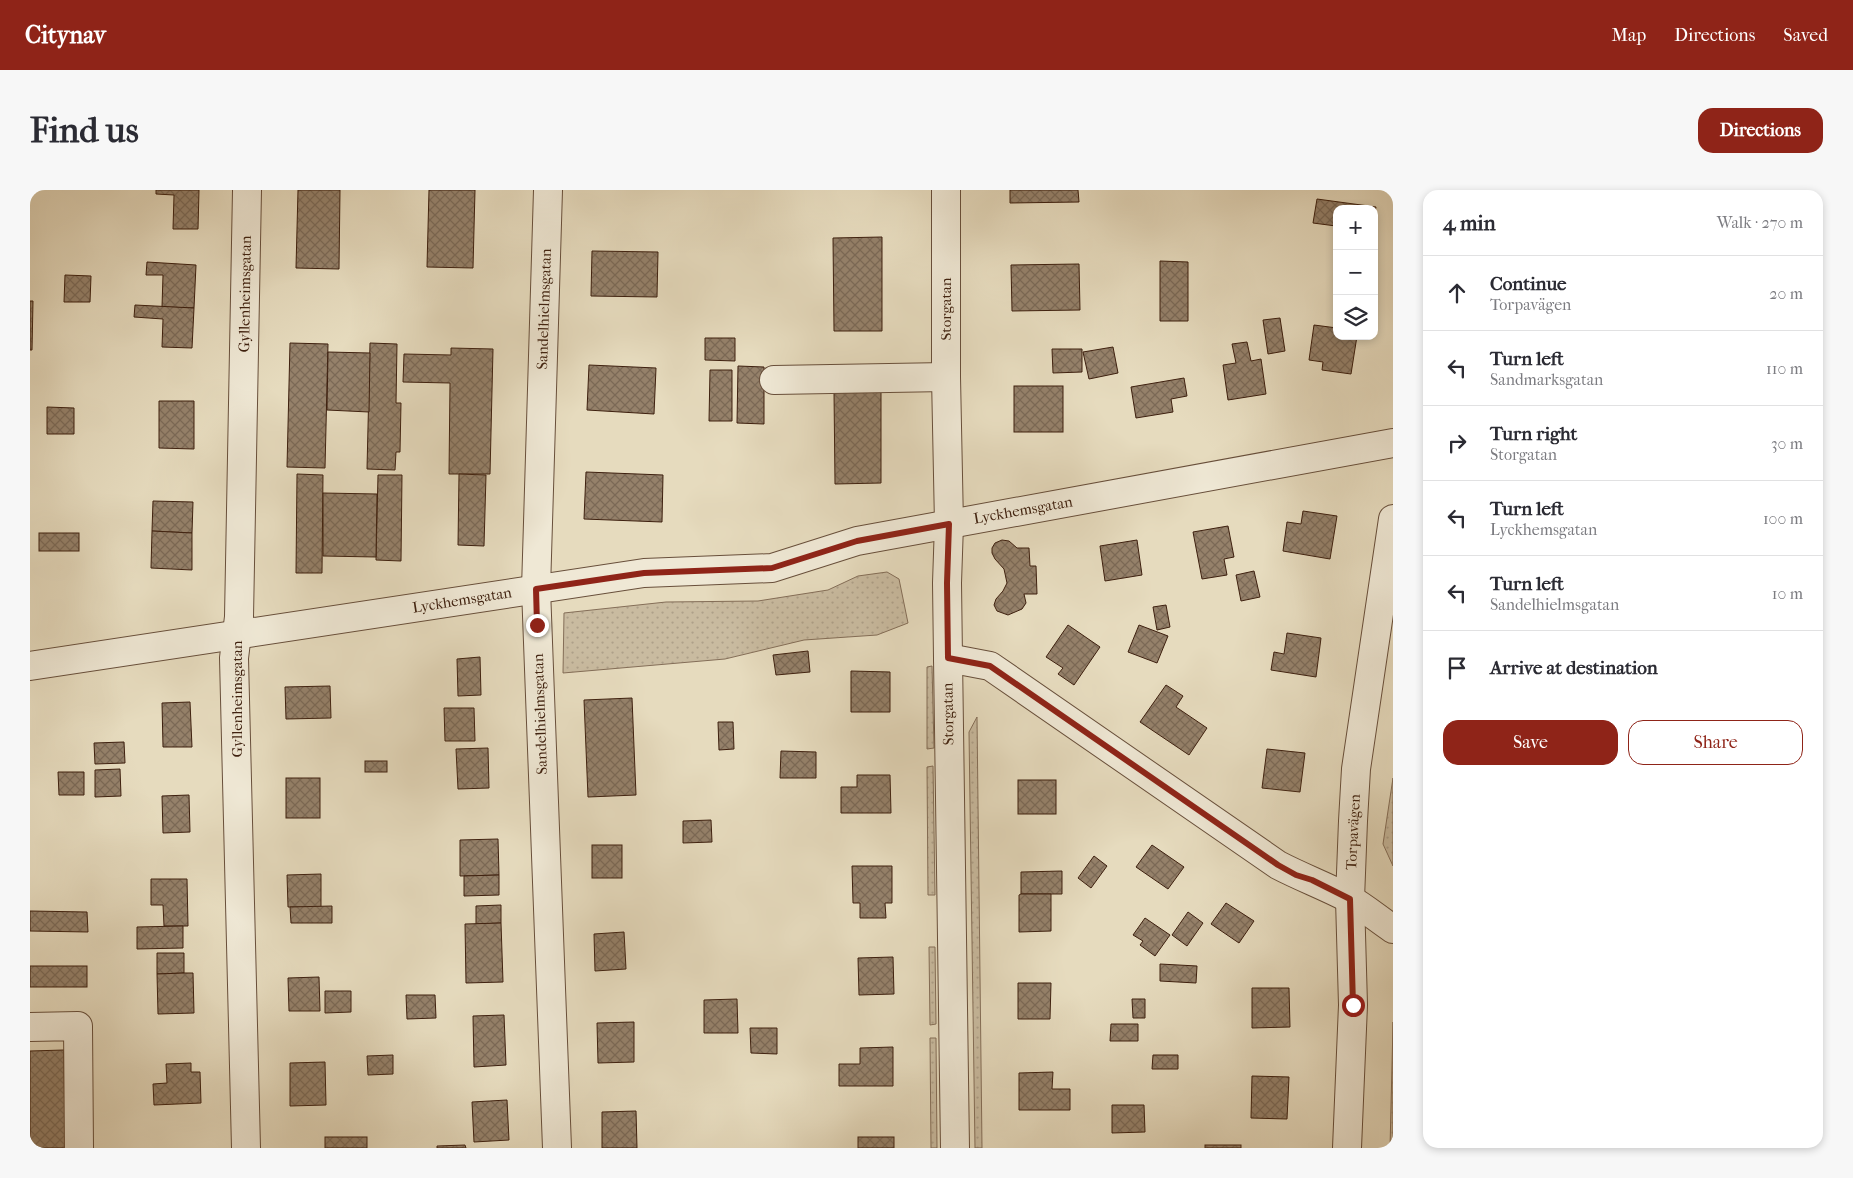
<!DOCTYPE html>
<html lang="en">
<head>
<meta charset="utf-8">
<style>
	:root { --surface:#fff; --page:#f7f7f7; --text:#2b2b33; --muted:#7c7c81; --line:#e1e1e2; --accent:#8f2418 }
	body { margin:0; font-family:"IM FELL French Canon",serif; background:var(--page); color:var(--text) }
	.controls { position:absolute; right:15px; top:15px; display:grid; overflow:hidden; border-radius:10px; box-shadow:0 2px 8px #0003 }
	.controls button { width:45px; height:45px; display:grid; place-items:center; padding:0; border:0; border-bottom:1px solid var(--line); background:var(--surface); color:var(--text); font:25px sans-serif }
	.stop { position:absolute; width:15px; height:15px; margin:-11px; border:4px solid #8f2418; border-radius:50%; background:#fff }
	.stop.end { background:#8f2418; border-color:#fff; box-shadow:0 1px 5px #0008 }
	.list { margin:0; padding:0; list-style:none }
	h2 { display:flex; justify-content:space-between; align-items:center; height:65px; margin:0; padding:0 20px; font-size:21px }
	h2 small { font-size:16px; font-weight:400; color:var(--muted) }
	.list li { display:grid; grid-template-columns:32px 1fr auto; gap:15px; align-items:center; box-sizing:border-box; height:75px; padding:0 20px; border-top:1px solid var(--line) }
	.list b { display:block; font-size:19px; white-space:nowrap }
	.list p { margin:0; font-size:16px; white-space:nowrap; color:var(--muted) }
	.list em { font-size:16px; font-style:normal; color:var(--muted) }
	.actions { display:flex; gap:10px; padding:15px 20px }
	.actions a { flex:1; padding:11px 0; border:1px solid var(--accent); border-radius:15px; text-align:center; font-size:18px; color:var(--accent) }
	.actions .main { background:var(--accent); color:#fff }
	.icon { flex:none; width:28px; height:28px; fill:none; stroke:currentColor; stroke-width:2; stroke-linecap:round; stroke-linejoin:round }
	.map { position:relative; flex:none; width:1363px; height:958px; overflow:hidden; border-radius:15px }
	header { display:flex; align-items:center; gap:30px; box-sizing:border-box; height:70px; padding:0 25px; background:var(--accent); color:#fff }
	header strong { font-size:24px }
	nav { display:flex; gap:28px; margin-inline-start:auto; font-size:18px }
	.intro { display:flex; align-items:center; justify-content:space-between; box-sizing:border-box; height:120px; padding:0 30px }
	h1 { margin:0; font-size:35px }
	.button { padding:12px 22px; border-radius:15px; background:var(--accent); color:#fff; font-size:18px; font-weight:700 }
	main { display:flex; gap:30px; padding:0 30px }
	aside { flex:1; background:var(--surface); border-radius:15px; box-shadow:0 2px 8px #0003 }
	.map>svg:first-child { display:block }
	.grass { fill:url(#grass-dots); stroke:#846e58 }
	.building { fill:url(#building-cross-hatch); stroke:#3e200f }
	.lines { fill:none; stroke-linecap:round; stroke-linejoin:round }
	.minor-casing { stroke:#684f3b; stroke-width:30 }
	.minor { stroke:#efe8d5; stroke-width:28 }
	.route { stroke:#8f2418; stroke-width:6 }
	.labels { text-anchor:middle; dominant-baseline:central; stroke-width:4; stroke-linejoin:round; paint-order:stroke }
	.street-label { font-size:15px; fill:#3e200f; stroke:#efe8d5 }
</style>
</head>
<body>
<header>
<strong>Citynav</strong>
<nav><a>Map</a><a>Directions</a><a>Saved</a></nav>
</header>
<div class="intro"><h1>Find us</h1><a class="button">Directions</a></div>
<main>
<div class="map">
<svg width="1363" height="958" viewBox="0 0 1363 958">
	<defs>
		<pattern id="grass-dots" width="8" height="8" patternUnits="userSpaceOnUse" patternTransform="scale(1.25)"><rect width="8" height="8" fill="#c9bba0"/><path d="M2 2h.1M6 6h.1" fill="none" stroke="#aea089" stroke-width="1.8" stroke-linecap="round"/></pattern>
		<pattern id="building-cross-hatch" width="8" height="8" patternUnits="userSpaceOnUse" patternTransform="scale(1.25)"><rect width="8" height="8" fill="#95816a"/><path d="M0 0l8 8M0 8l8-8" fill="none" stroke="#7b6956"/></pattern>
	</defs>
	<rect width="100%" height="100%" fill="#e6dbbe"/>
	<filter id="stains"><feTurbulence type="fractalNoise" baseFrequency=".004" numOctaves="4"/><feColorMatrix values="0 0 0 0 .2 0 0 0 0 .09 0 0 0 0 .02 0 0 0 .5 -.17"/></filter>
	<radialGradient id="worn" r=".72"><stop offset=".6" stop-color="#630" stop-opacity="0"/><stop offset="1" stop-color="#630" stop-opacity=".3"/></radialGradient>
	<!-- grass -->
	<g class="grass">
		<path d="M 857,382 L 869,389 L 878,433 L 847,445 L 774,450 L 695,469 L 533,483 L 534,423 L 636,412 L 728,411 L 798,400 L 828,386 Z"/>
		<path d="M 902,476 L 904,558 L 897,559 L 897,477 Z"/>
		<path d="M 947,527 L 952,958 L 945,958 L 939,542 Z"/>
		<path d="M 903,576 L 905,705 L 898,705 L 897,577 Z"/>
		<path d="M 1363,588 L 1363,676 L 1353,654 Z"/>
		<path d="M 899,757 L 905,757 L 906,834 L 900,835 Z"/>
		<path d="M 1363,832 L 1363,958 L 1360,958 L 1363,834 Z"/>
		<path d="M 900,848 L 906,848 L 907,958 L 901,958 Z"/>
	</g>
	<!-- building -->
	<g class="building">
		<path d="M 126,0 L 169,0 L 168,39 L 143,39 L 144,5 L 126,4 Z"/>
		<path d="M 268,0 L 310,0 L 309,79 L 266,78 Z"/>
		<path d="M 399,0 L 445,0 L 443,78 L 397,77 Z"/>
		<path d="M 980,0 L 1048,0 L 1049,12 L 980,13 Z"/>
		<path d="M 1287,9 L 1346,17 L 1344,27 L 1344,19 L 1307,19 L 1307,50 L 1304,50 L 1306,36 L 1283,33 Z"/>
		<path d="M 852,47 L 852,141 L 804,141 L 803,48 Z"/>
		<path d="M 562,61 L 628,62 L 627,107 L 561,106 Z"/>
		<path d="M 1130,71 L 1158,72 L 1158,131 L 1130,131 Z"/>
		<path d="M 117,72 L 166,75 L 164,118 L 132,117 L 133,85 L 116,85 Z"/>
		<path d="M 1049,74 L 1050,120 L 982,121 L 981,75 Z"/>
		<path d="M 35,85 L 61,86 L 60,112 L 34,112 Z"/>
		<path d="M 0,111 L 3,111 L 2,160 L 0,160 Z"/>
		<path d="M 105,115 L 164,118 L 162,158 L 132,157 L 133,129 L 104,127 Z"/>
		<path d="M 1250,128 L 1255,161 L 1238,164 L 1233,130 Z"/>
		<path d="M 1284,135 L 1307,138 L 1307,146 L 1327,146 L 1321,184 L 1292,180 L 1293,172 L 1279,170 Z"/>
		<path d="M 675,148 L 705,148 L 705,171 L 675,170 Z"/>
		<path d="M 1217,152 L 1221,171 L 1231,169 L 1236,204 L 1198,210 L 1193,175 L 1206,173 L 1202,154 Z"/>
		<path d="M 260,153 L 298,154 L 295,278 L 257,277 Z"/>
		<path d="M 340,153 L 367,154 L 366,213 L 371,213 L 370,262 L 366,262 L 365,280 L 337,279 Z"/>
		<path d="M 1083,157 L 1088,183 L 1059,189 L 1053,162 Z"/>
		<path d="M 421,158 L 463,159 L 460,284 L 419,284 L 420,193 L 373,192 L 374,164 L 421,165 Z"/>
		<path d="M 1022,159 L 1052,159 L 1052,182 L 1023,183 Z"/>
		<path d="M 298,162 L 340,163 L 339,222 L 297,220 Z"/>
		<path d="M 559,175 L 626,178 L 624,224 L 557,220 Z"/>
		<path d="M 708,176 L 734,177 L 734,234 L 707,233 Z"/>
		<path d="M 680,180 L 702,180 L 702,231 L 679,231 Z"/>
		<path d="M 1154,188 L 1157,206 L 1141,209 L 1143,222 L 1106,228 L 1101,197 Z"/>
		<rect x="984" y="196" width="49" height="46"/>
		<path d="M 804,202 L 851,202 L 851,293 L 805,294 Z"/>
		<path d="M 129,211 L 164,211 L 164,259 L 129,258 Z"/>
		<path d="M 17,217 L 44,218 L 44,244 L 17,244 Z"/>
		<path d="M 556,282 L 633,285 L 632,332 L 554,329 Z"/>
		<path d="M 267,284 L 293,285 L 292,383 L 266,383 Z"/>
		<path d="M 429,284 L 456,285 L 454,356 L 428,355 Z"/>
		<path d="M 348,285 L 372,285 L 371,371 L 346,370 Z"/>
		<path d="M 293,303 L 347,304 L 346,367 L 293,366 Z"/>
		<path d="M 123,311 L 163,312 L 162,343 L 122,341 Z"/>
		<path d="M 1273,321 L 1307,326 L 1300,369 L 1253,361 L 1257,332 L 1271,334 Z"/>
		<path d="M 1198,336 L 1204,367 L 1194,369 L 1197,385 L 1172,389 L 1163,342 Z"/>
		<path d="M 122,341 L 162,343 L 162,380 L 121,378 Z"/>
		<rect x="9" y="343" width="40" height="18"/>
		<path d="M 972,350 L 979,351 L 987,358 L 999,358 L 1000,376 L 1006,376 L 1007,404 L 994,404 L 996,413 L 992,419 L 978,425 L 967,421 L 964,415 L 966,409 L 973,401 L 977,393 L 974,379 L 965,369 L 962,363 L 962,358 L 965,353 Z"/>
		<path d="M 1107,350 L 1112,385 L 1075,391 L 1070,356 Z"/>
		<path d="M 1224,381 L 1230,407 L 1211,411 L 1206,385 Z"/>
		<path d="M 1136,415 L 1140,437 L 1127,440 L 1123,417 Z"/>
		<path d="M 1038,435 L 1070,457 L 1044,495 L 1028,484 L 1033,478 L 1016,467 Z"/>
		<path d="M 1109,435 L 1138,446 L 1127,473 L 1098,462 Z"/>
		<path d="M 1257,443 L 1291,448 L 1286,487 L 1241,480 L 1244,462 L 1254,464 Z"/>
		<path d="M 778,461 L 780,482 L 746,485 L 743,465 Z"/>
		<path d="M 450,467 L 451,505 L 428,506 L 427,469 Z"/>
		<path d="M 821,481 L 860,482 L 860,522 L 821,522 Z"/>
		<path d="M 1136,495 L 1153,506 L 1146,517 L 1177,538 L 1159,565 L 1110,532 Z"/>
		<path d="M 300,496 L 301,528 L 256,529 L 255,497 Z"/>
		<path d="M 602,508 L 606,605 L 558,607 L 554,510 Z"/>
		<path d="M 160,512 L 162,557 L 133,557 L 132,513 Z"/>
		<path d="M 414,518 L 444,518 L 445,551 L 415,551 Z"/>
		<path d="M 688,532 L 703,532 L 704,559 L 689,560 Z"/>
		<path d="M 94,552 L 95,573 L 65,574 L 64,553 Z"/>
		<path d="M 458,558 L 459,598 L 428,599 L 426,559 Z"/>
		<path d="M 1237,559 L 1275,563 L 1270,602 L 1232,598 Z"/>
		<path d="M 751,561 L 786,562 L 786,588 L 750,588 Z"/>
		<rect x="335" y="571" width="22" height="11"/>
		<path d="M 90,579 L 91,606 L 65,607 L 65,580 Z"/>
		<path d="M 28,582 L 54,582 L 54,605 L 29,605 Z"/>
		<path d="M 827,585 L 860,585 L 861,623 L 811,623 L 811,597 L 827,597 Z"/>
		<rect x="256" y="588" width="34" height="40"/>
		<rect x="988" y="590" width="38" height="34"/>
		<path d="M 159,605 L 160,642 L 133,643 L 132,606 Z"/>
		<path d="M 681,630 L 682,652 L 653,653 L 653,631 Z"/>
		<path d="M 468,649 L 469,685 L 430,686 L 430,650 Z"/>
		<rect x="562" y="655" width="30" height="33"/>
		<path d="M 1122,655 L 1154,677 L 1138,699 L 1106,677 Z"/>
		<path d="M 1064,666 L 1077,676 L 1061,698 L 1048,688 Z"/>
		<path d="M 822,676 L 862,676 L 862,713 L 855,713 L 856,728 L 830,728 L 830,713 L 823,713 Z"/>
		<path d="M 1032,681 L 1032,704 L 991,704 L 991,682 Z"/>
		<path d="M 291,684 L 291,717 L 258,717 L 257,685 Z"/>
		<path d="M 469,685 L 469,705 L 434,706 L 434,686 Z"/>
		<path d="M 121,689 L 157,689 L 158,736 L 134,736 L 133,715 L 121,715 Z"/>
		<path d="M 991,704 L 1021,704 L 1021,741 L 989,742 L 989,705 Z"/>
		<path d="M 1196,713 L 1224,731 L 1209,753 L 1181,734 Z"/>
		<path d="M 471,715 L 471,733 L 446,734 L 446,716 Z"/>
		<path d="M 302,716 L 302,733 L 261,733 L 260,717 Z"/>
		<path d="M 0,721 L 57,722 L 58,742 L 0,741 Z"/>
		<path d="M 1158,722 L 1173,733 L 1157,756 L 1142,745 Z"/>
		<path d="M 1115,728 L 1140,745 L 1125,766 L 1110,755 L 1113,751 L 1103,745 Z"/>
		<path d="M 471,733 L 473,792 L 436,793 L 435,734 Z"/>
		<path d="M 153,736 L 153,758 L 107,759 L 107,737 Z"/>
		<path d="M 594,742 L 596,779 L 565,781 L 564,744 Z"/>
		<path d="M 127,763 L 154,763 L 154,783 L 127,784 Z"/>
		<path d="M 863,767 L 864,804 L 829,805 L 828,768 Z"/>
		<path d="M 1130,774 L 1167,776 L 1166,793 L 1130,791 Z"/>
		<rect x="0" y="776" width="57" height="21"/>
		<path d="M 154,783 L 163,783 L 164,823 L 128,824 L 127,784 Z"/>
		<path d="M 289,787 L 290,821 L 259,821 L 258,788 Z"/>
		<path d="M 988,793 L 1021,793 L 1020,829 L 988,829 Z"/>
		<path d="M 1222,798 L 1259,798 L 1260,837 L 1222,838 Z"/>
		<path d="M 295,801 L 321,801 L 321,822 L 295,823 Z"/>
		<path d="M 376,805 L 405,805 L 406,828 L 377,829 Z"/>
		<path d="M 707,809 L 708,843 L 674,843 L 674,810 Z"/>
		<path d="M 1102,809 L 1115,809 L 1115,828 L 1103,828 Z"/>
		<path d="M 474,825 L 476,875 L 444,877 L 443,826 Z"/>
		<path d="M 604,832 L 604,872 L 568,873 L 567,833 Z"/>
		<path d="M 1081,834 L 1108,834 L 1108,851 L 1080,851 Z"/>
		<path d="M 720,838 L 747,838 L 747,864 L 721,863 Z"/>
		<path d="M 863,857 L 863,896 L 809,896 L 809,874 L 830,874 L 830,858 Z"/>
		<path d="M 34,860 L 35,958 L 0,958 L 0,861 Z"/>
		<path d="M 363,865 L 363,884 L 338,885 L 337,866 Z"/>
		<path d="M 1123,865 L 1148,865 L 1148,879 L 1122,879 Z"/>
		<path d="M 295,872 L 296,915 L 260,916 L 260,873 Z"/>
		<path d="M 161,873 L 161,882 L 170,882 L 171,913 L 124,915 L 123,894 L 137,893 L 136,874 Z"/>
		<path d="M 1023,882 L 1022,899 L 1040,899 L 1040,920 L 989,920 L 989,883 Z"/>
		<path d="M 1222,886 L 1259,887 L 1257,929 L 1221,928 Z"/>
		<path d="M 477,910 L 479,950 L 444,952 L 442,912 Z"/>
		<path d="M 1082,915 L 1114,915 L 1115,942 L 1082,943 Z"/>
		<path d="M 606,921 L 607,958 L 572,958 L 572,922 Z"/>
		<rect x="295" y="947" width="42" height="11"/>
		<rect x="828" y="947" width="36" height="11"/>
		<path d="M 435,955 L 436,958 L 407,958 L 407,956 Z"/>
		<rect x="1175" y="955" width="36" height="3"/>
	</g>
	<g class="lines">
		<!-- minor casing -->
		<g class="minor-casing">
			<g id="minor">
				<path d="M 518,0 L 506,399 L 527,958"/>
				<path d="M 916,0 L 916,187 L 919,334 L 917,393 L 918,468 L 925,958"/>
				<path d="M 744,190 L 916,187"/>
				<path d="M 918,468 L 960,476 L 1248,675 C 1271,687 1295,696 1318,708 C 1334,717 1348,729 1363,739"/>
				<path d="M 0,476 L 614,383 L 742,378 L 827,351 L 1363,253"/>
				<path d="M 0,837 L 48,836 L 49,958"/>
				<path d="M 216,958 L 204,468 L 209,427 L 217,0"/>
				<path d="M 1317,958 L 1323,815 L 1320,709 L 1323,631 L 1326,579 L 1363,329"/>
			</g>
		</g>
		<!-- minor -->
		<use href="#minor" class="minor"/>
	</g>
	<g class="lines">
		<!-- route -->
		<path class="route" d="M 507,435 L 506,399 L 614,383 L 742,378 L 827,351 L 919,334 L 917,393 L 918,468 L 960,476 L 1248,675 L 1266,685 L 1282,690 L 1320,709 L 1323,815"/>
	</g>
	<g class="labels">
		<!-- street labels -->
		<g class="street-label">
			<text transform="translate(215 104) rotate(-89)">Gyllenheimsgatan</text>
			<text transform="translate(514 119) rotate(-88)">Sandelhielmsgatan</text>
			<text transform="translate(916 119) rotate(-90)">Storgatan</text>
			<text transform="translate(993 320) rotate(-10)">Lyckhemsgatan</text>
			<text transform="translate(432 410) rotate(-9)">Lyckhemsgatan</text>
			<text transform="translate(207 509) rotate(-90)">Gyllenheimsgatan</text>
			<text transform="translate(510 524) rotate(-92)">Sandelhielmsgatan</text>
			<text transform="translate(918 524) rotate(-91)">Storgatan</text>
			<text transform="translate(1323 642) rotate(-87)">Torpavägen</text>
		</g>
	</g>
	<rect width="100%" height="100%" filter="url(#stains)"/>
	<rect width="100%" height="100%" fill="url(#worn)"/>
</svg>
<div class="controls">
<button>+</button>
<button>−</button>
<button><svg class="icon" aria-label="layers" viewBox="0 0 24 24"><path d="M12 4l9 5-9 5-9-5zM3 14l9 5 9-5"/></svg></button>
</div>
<div class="stop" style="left:1323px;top:815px"></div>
<div class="stop end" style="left:507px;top:435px"></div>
</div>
<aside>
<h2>4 min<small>Walk · 270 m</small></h2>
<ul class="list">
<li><svg class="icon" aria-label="ahead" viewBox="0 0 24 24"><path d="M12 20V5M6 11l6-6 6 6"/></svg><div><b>Continue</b><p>Torpavägen</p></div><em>20 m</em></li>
<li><svg class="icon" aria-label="left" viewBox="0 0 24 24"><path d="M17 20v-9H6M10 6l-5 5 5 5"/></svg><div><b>Turn left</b><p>Sandmarksgatan</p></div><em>110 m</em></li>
<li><svg class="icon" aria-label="right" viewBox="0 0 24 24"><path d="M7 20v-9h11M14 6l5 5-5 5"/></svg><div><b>Turn right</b><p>Storgatan</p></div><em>30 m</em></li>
<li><svg class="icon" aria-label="left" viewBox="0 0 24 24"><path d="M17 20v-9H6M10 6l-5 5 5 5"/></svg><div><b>Turn left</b><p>Lyckhemsgatan</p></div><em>100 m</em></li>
<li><svg class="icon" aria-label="left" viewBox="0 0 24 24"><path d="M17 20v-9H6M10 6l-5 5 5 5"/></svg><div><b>Turn left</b><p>Sandelhielmsgatan</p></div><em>10 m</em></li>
<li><svg class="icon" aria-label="arrive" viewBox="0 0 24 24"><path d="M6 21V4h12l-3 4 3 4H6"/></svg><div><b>Arrive at destination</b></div></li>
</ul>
<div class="actions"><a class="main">Save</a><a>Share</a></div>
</aside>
</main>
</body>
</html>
